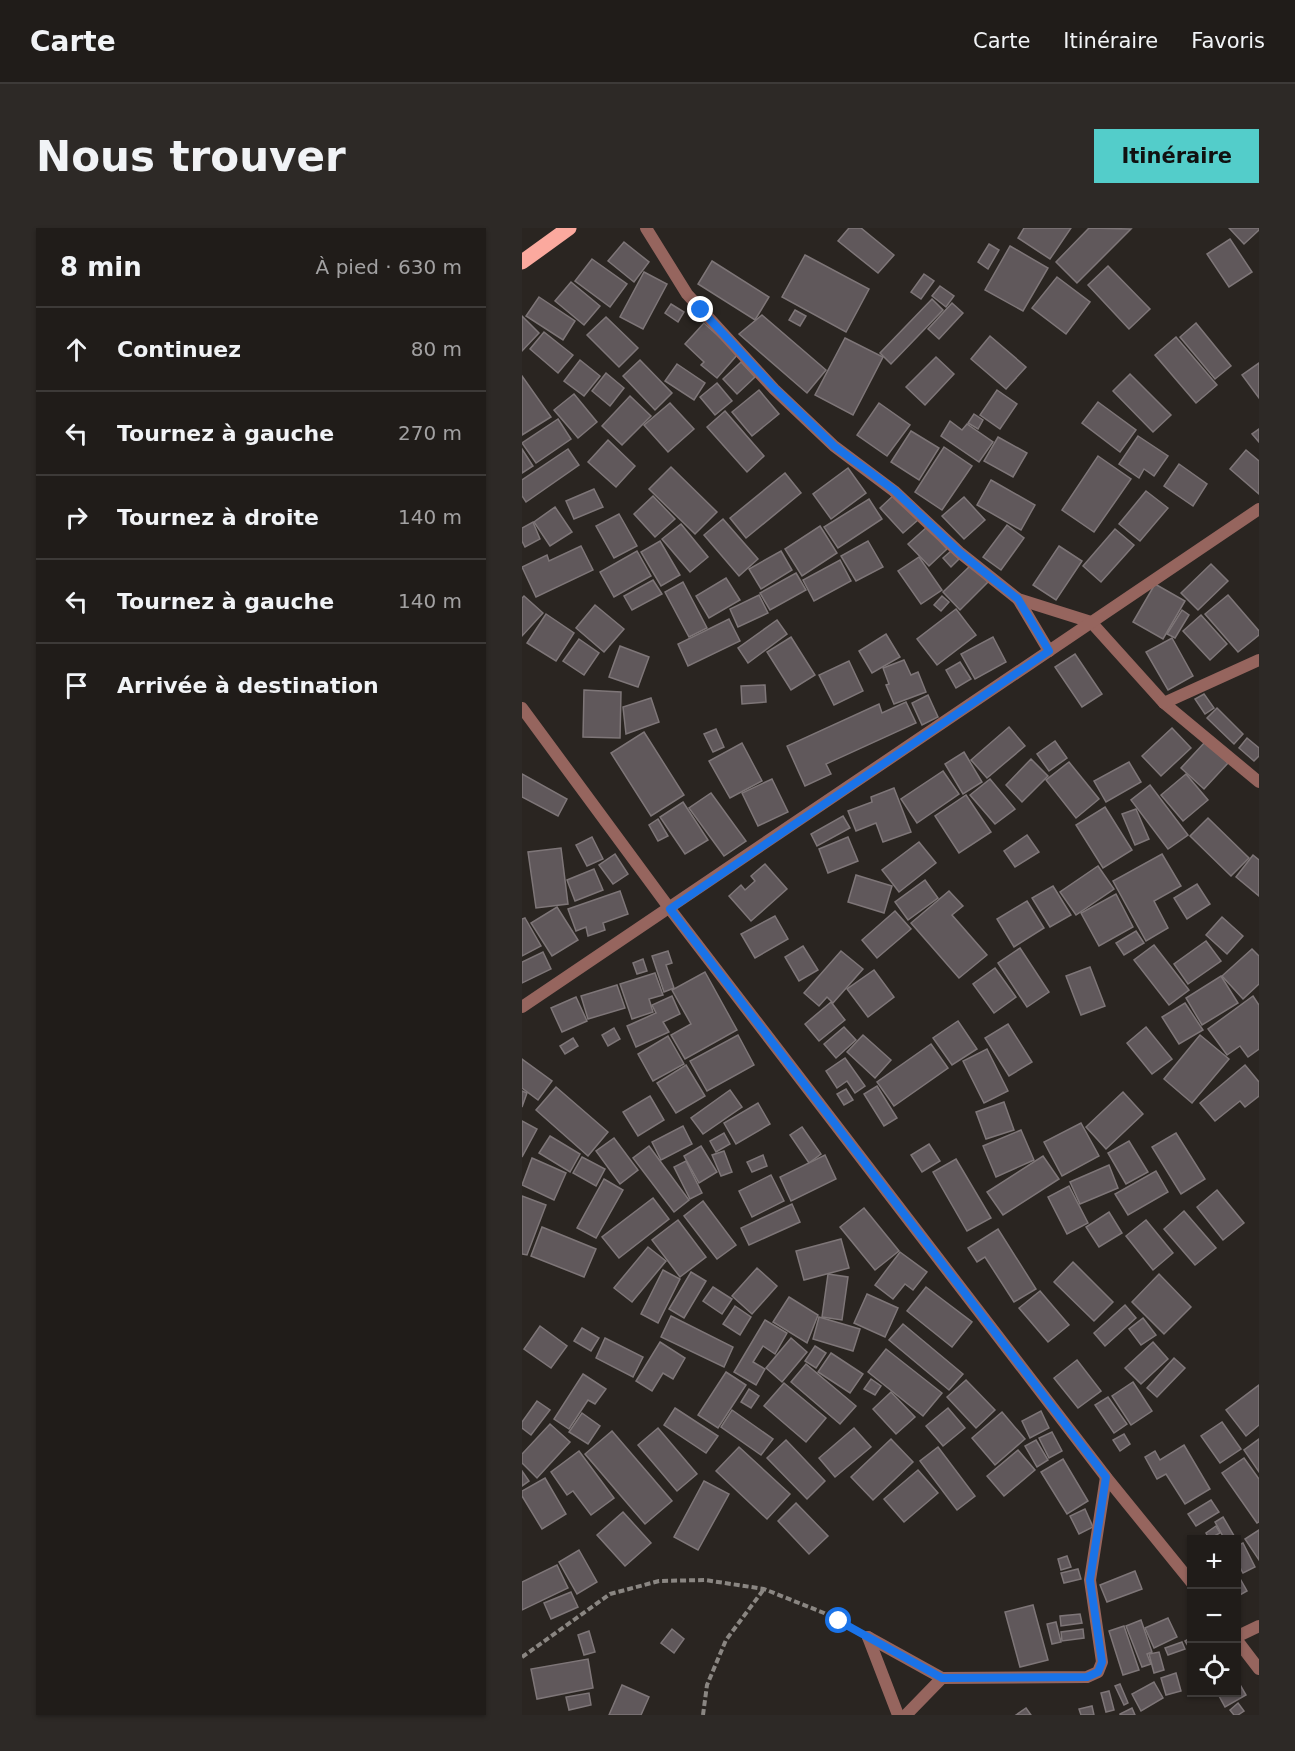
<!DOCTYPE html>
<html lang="fr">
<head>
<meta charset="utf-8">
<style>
	:root { --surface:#201c19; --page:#2d2926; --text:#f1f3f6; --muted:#a2a1a2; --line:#3d3a38; --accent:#53cdca }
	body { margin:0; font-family:"DejaVu Sans",sans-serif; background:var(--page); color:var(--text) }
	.controls { position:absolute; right:18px; bottom:18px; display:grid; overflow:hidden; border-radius:0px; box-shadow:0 2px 4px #0004 }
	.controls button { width:54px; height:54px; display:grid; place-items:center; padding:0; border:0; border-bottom:2px solid var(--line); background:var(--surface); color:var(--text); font:30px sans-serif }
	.stop { position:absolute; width:18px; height:18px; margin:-14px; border:4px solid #1a73e8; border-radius:50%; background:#fff }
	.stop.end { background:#1a73e8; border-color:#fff; box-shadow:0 2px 6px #0008 }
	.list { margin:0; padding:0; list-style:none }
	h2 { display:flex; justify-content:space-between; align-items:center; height:78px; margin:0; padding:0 24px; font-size:26px }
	h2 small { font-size:20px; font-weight:400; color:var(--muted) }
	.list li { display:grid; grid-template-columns:39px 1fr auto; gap:18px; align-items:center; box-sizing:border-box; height:84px; padding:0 24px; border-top:2px solid var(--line) }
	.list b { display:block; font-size:22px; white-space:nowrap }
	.list em { font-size:20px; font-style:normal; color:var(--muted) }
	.icon { flex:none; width:33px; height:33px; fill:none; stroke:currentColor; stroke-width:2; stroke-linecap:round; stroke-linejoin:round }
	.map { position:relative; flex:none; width:737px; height:1487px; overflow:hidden; border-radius:0px }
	header { display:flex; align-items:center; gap:36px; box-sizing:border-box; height:84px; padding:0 30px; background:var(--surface); border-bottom:2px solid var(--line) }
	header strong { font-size:28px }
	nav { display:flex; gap:33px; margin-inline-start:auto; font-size:21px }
	.intro { display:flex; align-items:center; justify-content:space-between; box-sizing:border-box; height:144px; padding:0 36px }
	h1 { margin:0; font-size:42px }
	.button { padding:15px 27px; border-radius:0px; background:var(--accent); color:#111; font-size:21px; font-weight:700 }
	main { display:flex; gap:36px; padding:0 36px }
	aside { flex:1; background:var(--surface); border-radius:0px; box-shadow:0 2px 4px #0004 }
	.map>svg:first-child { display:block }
	.building { fill:#60585b; stroke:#7e7678; stroke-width:1.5 }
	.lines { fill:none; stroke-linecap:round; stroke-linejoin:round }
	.path { stroke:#8a8682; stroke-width:4; stroke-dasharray:6 3; stroke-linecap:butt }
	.minor { stroke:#96655e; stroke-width:12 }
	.tertiary { stroke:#96655e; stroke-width:12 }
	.primary { stroke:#fba99e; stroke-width:15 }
	.route { stroke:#1a73e8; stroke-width:8 }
</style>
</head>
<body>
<header>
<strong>Carte</strong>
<nav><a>Carte</a><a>Itinéraire</a><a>Favoris</a></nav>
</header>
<div class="intro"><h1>Nous trouver</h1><a class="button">Itinéraire</a></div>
<main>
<aside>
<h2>8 min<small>À pied · 630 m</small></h2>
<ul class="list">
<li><svg class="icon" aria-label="ahead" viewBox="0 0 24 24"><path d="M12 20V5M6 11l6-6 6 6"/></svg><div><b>Continuez</b></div><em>80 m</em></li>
<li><svg class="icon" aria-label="left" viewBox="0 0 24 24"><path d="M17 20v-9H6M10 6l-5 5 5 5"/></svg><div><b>Tournez à gauche</b></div><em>270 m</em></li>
<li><svg class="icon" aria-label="right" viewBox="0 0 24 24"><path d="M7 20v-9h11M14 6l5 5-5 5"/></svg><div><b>Tournez à droite</b></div><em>140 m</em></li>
<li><svg class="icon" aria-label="left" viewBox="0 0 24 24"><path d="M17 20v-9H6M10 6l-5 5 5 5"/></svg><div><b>Tournez à gauche</b></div><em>140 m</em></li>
<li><svg class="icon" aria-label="arrive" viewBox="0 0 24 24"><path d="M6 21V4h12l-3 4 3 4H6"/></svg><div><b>Arrivée à destination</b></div></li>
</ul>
</aside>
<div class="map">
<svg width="737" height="1487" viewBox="0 0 737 1487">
	<rect width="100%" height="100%" fill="#2a2521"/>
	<!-- building -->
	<g class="building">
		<path d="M 327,0 L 339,0 L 372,27 L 356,45 L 316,13 Z"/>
		<path d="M 502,0 L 549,0 L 528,31 L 496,10 Z"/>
		<path d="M 567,0 L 609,1 L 555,55 L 534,34 Z"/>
		<path d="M 707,0 L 737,0 L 737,2 L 722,16 Z"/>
		<path d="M 708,11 L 730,44 L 707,59 L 685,26 Z"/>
		<path d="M 102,14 L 127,34 L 112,54 L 86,33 Z"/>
		<path d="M 467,16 L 477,22 L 466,41 L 456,34 Z"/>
		<path d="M 488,18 L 526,40 L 501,83 L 463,62 Z"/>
		<path d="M 283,27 L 347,61 L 324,104 L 260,69 Z"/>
		<path d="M 70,31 L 105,56 L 88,79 L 53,53 Z"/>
		<path d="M 190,33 L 247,69 L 233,92 L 176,56 Z"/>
		<path d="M 586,38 L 628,81 L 607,101 L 566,57 Z"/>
		<path d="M 122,44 L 145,56 L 121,101 L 98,89 Z"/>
		<path d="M 402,46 L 412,53 L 399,71 L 389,64 Z"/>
		<path d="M 535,49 L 568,74 L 544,106 L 510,80 Z"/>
		<path d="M 49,54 L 78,78 L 62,97 L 33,73 Z"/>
		<path d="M 418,58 L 432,68 L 424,79 L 410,68 Z"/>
		<path d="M 17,69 L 53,93 L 41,112 L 4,88 Z"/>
		<path d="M 410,71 L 421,82 L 369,136 L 358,125 Z"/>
		<path d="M 430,75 L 441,85 L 417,111 L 406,101 Z"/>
		<path d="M 149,76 L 162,84 L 156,94 L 143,85 Z"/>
		<path d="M 273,82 L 284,88 L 278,98 L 267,92 Z"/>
		<path d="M 240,87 L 304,142 L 285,165 L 217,106 Z"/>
		<path d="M 0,88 L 17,105 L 0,123 Z"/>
		<path d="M 84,89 L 116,120 L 97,139 L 65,107 Z"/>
		<path d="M 182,95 L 216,126 L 195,150 L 179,137 L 182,134 L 163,116 Z"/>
		<path d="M 674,95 L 709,138 L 693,151 L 658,109 Z"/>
		<path d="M 22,104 L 51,127 L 36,145 L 8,121 Z"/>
		<path d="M 468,108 L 504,139 L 484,161 L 449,131 Z"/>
		<path d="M 654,109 L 695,157 L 674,175 L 633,127 Z"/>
		<path d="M 323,110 L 361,129 L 331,187 L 293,167 Z"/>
		<path d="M 414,129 L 432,146 L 403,177 L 384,159 Z"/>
		<path d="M 58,132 L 78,148 L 62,168 L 42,153 Z"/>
		<path d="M 118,132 L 150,165 L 133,182 L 101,148 Z"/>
		<path d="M 219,134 L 233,149 L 215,166 L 201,151 Z"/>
		<path d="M 737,135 L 737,170 L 720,147 Z"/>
		<path d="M 155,136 L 183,155 L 172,172 L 143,153 Z"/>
		<path d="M 84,145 L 102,160 L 88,178 L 70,163 Z"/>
		<path d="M 608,146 L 649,187 L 631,204 L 591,163 Z"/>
		<path d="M 0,148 L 29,189 L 0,207 Z"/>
		<path d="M 195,155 L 210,173 L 193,187 L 178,169 Z"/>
		<path d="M 237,162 L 257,186 L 230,208 L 210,184 Z"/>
		<path d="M 475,162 L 495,176 L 478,201 L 458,187 Z"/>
		<path d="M 52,166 L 75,194 L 56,210 L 32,182 Z"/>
		<path d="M 108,168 L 129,188 L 100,217 L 80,198 Z"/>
		<path d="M 576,174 L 614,202 L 598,224 L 560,195 Z"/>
		<path d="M 148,175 L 172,201 L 146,224 L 122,197 Z"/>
		<path d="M 357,175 L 388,197 L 365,228 L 335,207 Z"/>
		<path d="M 203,183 L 242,228 L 225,244 L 185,199 Z"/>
		<path d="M 452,186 L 461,192 L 456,201 L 446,195 Z"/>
		<path d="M 36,191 L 49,211 L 14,235 L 0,215 Z"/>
		<path d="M 428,193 L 440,202 L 445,196 L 471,214 L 457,234 L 419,208 Z"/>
		<path d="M 737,201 L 737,214 L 730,206 Z"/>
		<path d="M 389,203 L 417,220 L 397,252 L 369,234 Z"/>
		<path d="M 616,208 L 646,228 L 632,248 L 622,241 L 617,250 L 597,236 Z"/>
		<path d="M 476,209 L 505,225 L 491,249 L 462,233 Z"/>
		<path d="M 86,212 L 113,238 L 94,259 L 66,234 Z"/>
		<path d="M 422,219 L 450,238 L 420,282 L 393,264 Z"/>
		<path d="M 0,221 L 11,238 L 0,245 Z"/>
		<path d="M 46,221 L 57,237 L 4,274 L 0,268 L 0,252 Z"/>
		<path d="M 724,222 L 737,233 L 737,266 L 708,241 Z"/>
		<path d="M 576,228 L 609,251 L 572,304 L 540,282 Z"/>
		<path d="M 657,236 L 685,256 L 671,278 L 642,258 Z"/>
		<path d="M 149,239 L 195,284 L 173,306 L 127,261 Z"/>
		<path d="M 326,240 L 344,265 L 309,291 L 291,266 Z"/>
		<path d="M 263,245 L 279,265 L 224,310 L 208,290 Z"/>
		<path d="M 469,252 L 513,277 L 499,302 L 455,277 Z"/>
		<path d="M 72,261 L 81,279 L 52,291 L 44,273 Z"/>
		<path d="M 624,263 L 646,280 L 618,313 L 597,296 Z"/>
		<path d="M 373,266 L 396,292 L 381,305 L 358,280 Z"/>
		<path d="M 131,268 L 153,291 L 133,309 L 112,286 Z"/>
		<path d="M 442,269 L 463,292 L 442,311 L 420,288 Z"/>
		<path d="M 347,271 L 360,291 L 316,320 L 302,299 Z"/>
		<path d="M 33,279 L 50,304 L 28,318 L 12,294 Z"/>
		<path d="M 97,286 L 115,318 L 92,330 L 74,298 Z"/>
		<path d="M 201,291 L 236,331 L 217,348 L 182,307 Z"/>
		<path d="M 11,294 L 18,311 L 3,319 L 0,313 L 0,300 Z"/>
		<path d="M 159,296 L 186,329 L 168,344 L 140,311 Z"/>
		<path d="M 485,297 L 502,310 L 479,342 L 461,329 Z"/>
		<path d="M 298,298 L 315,325 L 280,348 L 263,321 Z"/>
		<path d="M 405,299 L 425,321 L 407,338 L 386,316 Z"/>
		<path d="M 593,301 L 612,317 L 579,354 L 561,338 Z"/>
		<path d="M 138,313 L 158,347 L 139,358 L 119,324 Z"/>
		<path d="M 346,313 L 361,339 L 334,353 L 319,328 Z"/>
		<path d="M 59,318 L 71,342 L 14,369 L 0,339 L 25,327 L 27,333 Z"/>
		<path d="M 537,318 L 560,333 L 534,372 L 511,357 Z"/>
		<path d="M 115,323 L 129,348 L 92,369 L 78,344 Z"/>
		<path d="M 259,323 L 270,342 L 239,361 L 227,341 Z"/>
		<path d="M 429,323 L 437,331 L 429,339 L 421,330 Z"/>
		<path d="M 397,329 L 420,362 L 399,376 L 376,343 Z"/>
		<path d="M 318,332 L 329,353 L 292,373 L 281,352 Z"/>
		<path d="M 689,336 L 706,353 L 676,382 L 659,365 Z"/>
		<path d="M 449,337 L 466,354 L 438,382 L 421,364 Z"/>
		<path d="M 274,345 L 284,362 L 248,382 L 238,365 Z"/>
		<path d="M 204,350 L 218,372 L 187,390 L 174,368 Z"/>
		<path d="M 131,352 L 140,366 L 110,382 L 102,368 Z"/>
		<path d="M 161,354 L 185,400 L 167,409 L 143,364 Z"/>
		<path d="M 633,356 L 663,373 L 641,411 L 611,394 Z"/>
		<path d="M 237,367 L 246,385 L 216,399 L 208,381 Z"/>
		<path d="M 706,367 L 737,403 L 737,407 L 716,424 L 683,386 Z"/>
		<path d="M 2,368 L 21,385 L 0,408 L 0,370 Z"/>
		<path d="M 420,368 L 427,374 L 419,383 L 412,377 Z"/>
		<path d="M 73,377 L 102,401 L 82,424 L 54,400 Z"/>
		<path d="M 434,381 L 454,407 L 415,437 L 395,411 Z"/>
		<path d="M 660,382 L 667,387 L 653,410 L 645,406 Z"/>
		<path d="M 24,386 L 52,405 L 34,433 L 5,415 Z"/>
		<path d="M 679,387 L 705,416 L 688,432 L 661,403 Z"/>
		<path d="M 207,391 L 218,413 L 166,438 L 156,416 Z"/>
		<path d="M 255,392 L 265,406 L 226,435 L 216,420 Z"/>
		<path d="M 364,406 L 378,429 L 350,445 L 337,423 Z"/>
		<path d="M 269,409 L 293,447 L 269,462 L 245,424 Z"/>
		<path d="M 471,409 L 484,434 L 453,451 L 439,426 Z"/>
		<path d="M 650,410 L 671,448 L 646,462 L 624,424 Z"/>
		<path d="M 57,411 L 77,425 L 62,447 L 41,433 Z"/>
		<path d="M 98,418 L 127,429 L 116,459 L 87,449 Z"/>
		<path d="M 553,426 L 580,466 L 560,479 L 533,439 Z"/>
		<path d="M 382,432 L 389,447 L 396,444 L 404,464 L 372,476 L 364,457 L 367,456 L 361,440 Z"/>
		<path d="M 327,433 L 341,463 L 312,477 L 297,447 Z"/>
		<path d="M 438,434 L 449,451 L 434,460 L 424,442 Z"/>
		<path d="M 243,457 L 244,474 L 220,476 L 219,458 Z"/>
		<path d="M 62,462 L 99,464 L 98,510 L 61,509 Z"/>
		<path d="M 682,466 L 692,480 L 683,486 L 673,471 Z"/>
		<path d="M 406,467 L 416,489 L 400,497 L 390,475 Z"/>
		<path d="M 129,470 L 137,494 L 104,506 L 101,479 Z"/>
		<path d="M 384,474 L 394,495 L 304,536 L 309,546 L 283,558 L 265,518 L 357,476 L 360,485 Z"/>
		<path d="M 695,480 L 721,506 L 712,516 L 685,490 Z"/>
		<path d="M 487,499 L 503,518 L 465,550 L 449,532 Z"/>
		<path d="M 650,500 L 669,520 L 639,548 L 620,528 Z"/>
		<path d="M 194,501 L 202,519 L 191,524 L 182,506 Z"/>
		<path d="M 122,504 L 162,567 L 129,588 L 89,525 Z"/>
		<path d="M 725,510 L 737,520 L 737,528 L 732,533 L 717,520 Z"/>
		<path d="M 533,513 L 545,530 L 527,543 L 515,526 Z"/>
		<path d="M 683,514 L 706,535 L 682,561 L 659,540 Z"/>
		<path d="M 220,515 L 240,553 L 208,570 L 187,533 Z"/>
		<path d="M 442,524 L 460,554 L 441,566 L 423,536 Z"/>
		<path d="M 509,531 L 526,548 L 500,574 L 484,557 Z"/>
		<path d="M 547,534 L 577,571 L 554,590 L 524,552 Z"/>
		<path d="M 607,534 L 619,554 L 584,574 L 572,553 Z"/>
		<path d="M 421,543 L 437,566 L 395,595 L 379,571 Z"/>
		<path d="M 0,546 L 45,571 L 36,588 L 0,569 Z"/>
		<path d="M 664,546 L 686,572 L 661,593 L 639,567 Z"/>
		<path d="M 250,551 L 266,584 L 236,598 L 220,565 Z"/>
		<path d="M 468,551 L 493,581 L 473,596 L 448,567 Z"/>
		<path d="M 628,557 L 666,607 L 646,621 L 609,572 Z"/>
		<path d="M 372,560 L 389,604 L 361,614 L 354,595 L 334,603 L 326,583 L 350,574 L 349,569 Z"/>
		<path d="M 189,565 L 224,613 L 202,628 L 167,580 Z"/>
		<path d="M 444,567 L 469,604 L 437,625 L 413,588 Z"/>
		<path d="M 161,574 L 186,612 L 163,626 L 138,589 Z"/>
		<path d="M 583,579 L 610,622 L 581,640 L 554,597 Z"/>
		<path d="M 614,581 L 627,611 L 613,617 L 600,586 Z"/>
		<path d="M 321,588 L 328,600 L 295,618 L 289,606 Z"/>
		<path d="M 686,590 L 727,630 L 709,648 L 668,608 Z"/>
		<path d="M 136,591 L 146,608 L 136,613 L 127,597 Z"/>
		<path d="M 505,607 L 517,624 L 493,639 L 482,623 Z"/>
		<path d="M 70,609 L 81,631 L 65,638 L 54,617 Z"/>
		<path d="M 326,609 L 336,633 L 306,645 L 297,621 Z"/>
		<path d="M 397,614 L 414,635 L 377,664 L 360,642 Z"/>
		<path d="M 39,620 L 46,676 L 14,680 L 6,624 Z"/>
		<path d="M 93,626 L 106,646 L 91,656 L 77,637 Z"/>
		<path d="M 640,626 L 659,658 L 632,673 L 646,700 L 624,713 L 591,653 Z"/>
		<path d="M 731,627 L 737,632 L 737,668 L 714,649 Z"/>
		<path d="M 243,636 L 265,661 L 229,693 L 207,668 L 219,657 L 223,662 L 233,653 L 229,648 Z"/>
		<path d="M 576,638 L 592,661 L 554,687 L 538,664 Z"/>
		<path d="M 72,641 L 81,662 L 53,673 L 45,652 Z"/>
		<path d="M 334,647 L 370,658 L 362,685 L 326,674 Z"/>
		<path d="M 403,652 L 416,670 L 386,692 L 373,674 Z"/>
		<path d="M 675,656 L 688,676 L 665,691 L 652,670 Z"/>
		<path d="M 531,658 L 549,687 L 528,699 L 510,670 Z"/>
		<path d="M 98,663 L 106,686 L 81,695 L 83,702 L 66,708 L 64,699 L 54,703 L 46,681 Z"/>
		<path d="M 427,663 L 441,678 L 430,687 L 465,727 L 437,750 L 389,695 Z"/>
		<path d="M 594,666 L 611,699 L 577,718 L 559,685 Z"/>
		<path d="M 505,673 L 522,700 L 492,719 L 475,691 Z"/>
		<path d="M 35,679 L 56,712 L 30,728 L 9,695 Z"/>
		<path d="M 373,683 L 389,701 L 355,730 L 340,712 Z"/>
		<path d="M 253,688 L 266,711 L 233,730 L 219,706 Z"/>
		<path d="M 700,689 L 721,708 L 705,726 L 684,707 Z"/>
		<path d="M 3,690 L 19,718 L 0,728 L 0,691 Z"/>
		<path d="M 614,703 L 622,715 L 602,727 L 594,715 Z"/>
		<path d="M 684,713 L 699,733 L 666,756 L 652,736 Z"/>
		<path d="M 632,717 L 667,762 L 647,777 L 612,732 Z"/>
		<path d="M 281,718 L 296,742 L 277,753 L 263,729 Z"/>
		<path d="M 498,720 L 527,764 L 505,779 L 476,735 Z"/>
		<path d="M 730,721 L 737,728 L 737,756 L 721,771 L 700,748 Z"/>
		<path d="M 146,723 L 150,735 L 144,737 L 152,760 L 142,764 L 130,728 Z"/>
		<path d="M 319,723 L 341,741 L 311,775 L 305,769 L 297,778 L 282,765 Z"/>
		<path d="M 21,724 L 29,741 L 0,755 L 0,734 Z"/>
		<path d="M 121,731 L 125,743 L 115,746 L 111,735 Z"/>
		<path d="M 568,739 L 583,778 L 559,787 L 544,748 Z"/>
		<path d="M 473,740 L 494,769 L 472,785 L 451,756 Z"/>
		<path d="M 352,742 L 372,769 L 346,789 L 325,761 Z"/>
		<path d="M 183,744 L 215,802 L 163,831 L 149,807 L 169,796 L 150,762 Z"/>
		<path d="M 133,745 L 141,767 L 127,771 L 131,784 L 110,791 L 98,756 Z"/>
		<path d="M 699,748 L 716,775 L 680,797 L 664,770 Z"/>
		<path d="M 95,757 L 103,780 L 66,791 L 59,768 Z"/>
		<path d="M 150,768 L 158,786 L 141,794 L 147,804 L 114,819 L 105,798 L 134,785 L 130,777 Z"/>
		<path d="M 731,768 L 737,777 L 737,821 L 726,829 L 718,818 L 705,827 L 686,801 Z"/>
		<path d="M 54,769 L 65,793 L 40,804 L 29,780 Z"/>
		<path d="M 309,774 L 323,792 L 297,813 L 283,796 Z"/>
		<path d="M 663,775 L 681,802 L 657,816 L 640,789 Z"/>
		<path d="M 436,793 L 455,821 L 430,837 L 411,810 Z"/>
		<path d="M 486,796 L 510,834 L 487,848 L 463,810 Z"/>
		<path d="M 322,799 L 334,812 L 314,830 L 302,816 Z"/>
		<path d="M 624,799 L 650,831 L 630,846 L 605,815 Z"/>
		<path d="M 92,800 L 98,811 L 86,818 L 80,807 Z"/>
		<path d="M 216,807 L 232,837 L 185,863 L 168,833 Z"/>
		<path d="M 341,807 L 369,832 L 353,850 L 325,824 Z"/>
		<path d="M 678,807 L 707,831 L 670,875 L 642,851 Z"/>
		<path d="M 146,808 L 162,836 L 131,853 L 116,826 Z"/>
		<path d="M 51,810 L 56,818 L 43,826 L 38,818 Z"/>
		<path d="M 409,816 L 426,840 L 372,878 L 355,854 Z"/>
		<path d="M 465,821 L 486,863 L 462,875 L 441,833 Z"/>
		<path d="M 323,830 L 343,858 L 333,865 L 325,853 L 315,860 L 304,843 Z"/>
		<path d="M 0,831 L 30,853 L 16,872 L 0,860 Z"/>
		<path d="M 164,837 L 183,868 L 154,885 L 135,855 Z"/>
		<path d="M 723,837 L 737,854 L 737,868 L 723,879 L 718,873 L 693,893 L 678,875 Z"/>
		<path d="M 355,858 L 375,890 L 362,898 L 342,866 Z"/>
		<path d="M 34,859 L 86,904 L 66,928 L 14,882 Z"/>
		<path d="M 324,861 L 331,872 L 322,877 L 315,866 Z"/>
		<path d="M 208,862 L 220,879 L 181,906 L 169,890 Z"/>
		<path d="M 0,863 L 5,865 L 0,879 Z"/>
		<path d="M 601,864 L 621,886 L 584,921 L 564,899 Z"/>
		<path d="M 128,868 L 142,892 L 116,908 L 101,884 Z"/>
		<path d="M 482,874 L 492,902 L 464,911 L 454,884 Z"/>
		<path d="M 236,875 L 248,896 L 214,916 L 202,895 Z"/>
		<path d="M 0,893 L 15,901 L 0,929 Z"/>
		<path d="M 559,895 L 577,928 L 540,948 L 522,914 Z"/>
		<path d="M 161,898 L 170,916 L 139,932 L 130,914 Z"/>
		<path d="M 280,899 L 299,926 L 287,935 L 268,907 Z"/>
		<path d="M 499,902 L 512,932 L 474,949 L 461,918 Z"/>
		<path d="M 202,905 L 208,916 L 194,924 L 188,913 Z"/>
		<path d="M 654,905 L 683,951 L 659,966 L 630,919 Z"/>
		<path d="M 28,908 L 58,926 L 48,944 L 17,925 Z"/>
		<path d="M 92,910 L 116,942 L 98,956 L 74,923 Z"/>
		<path d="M 607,913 L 626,944 L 604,956 L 586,925 Z"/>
		<path d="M 407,916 L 418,933 L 400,944 L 389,927 Z"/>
		<path d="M 127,918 L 167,972 L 152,984 L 111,930 Z"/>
		<path d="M 179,918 L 195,944 L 177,955 L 162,928 Z"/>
		<path d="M 202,923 L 210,944 L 199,948 L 190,927 Z"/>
		<path d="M 241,927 L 245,938 L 230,944 L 225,934 Z"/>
		<path d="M 303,927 L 314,951 L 269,973 L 258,949 Z"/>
		<path d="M 521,928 L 537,951 L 481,987 L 465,964 Z"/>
		<path d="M 60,929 L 83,941 L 74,958 L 51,945 Z"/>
		<path d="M 10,930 L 44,945 L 32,972 L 0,957 Z"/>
		<path d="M 434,931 L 469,990 L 445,1003 L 411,944 Z"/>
		<path d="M 164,933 L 180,965 L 168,971 L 152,939 Z"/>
		<path d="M 587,937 L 596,960 L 558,976 L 548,954 Z"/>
		<path d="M 634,943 L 646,964 L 606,987 L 593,966 Z"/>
		<path d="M 249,947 L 262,973 L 230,989 L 217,963 Z"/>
		<path d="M 82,951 L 101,962 L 74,1010 L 55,1000 Z"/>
		<path d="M 547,958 L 566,995 L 545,1006 L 526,969 Z"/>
		<path d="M 695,962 L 722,995 L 701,1012 L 675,979 Z"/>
		<path d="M 0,968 L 24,977 L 5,1027 L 0,1026 Z"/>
		<path d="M 131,970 L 147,991 L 97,1030 L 80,1009 Z"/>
		<path d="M 181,973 L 214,1017 L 195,1031 L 162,988 Z"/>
		<path d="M 270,976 L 278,994 L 227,1017 L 219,1000 Z"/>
		<path d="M 342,980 L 377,1023 L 353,1042 L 318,999 Z"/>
		<path d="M 662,983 L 694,1020 L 673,1037 L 642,1001 Z"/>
		<path d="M 587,984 L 600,1005 L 577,1019 L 564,999 Z"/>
		<path d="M 156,992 L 184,1029 L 158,1049 L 130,1012 Z"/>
		<path d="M 624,992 L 651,1025 L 631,1042 L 604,1008 Z"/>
		<path d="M 20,999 L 74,1021 L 62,1049 L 9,1028 Z"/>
		<path d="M 476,1001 L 514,1061 L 492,1074 L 463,1029 L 455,1034 L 446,1020 Z"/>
		<path d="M 319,1011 L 327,1040 L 282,1052 L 274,1023 Z"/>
		<path d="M 126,1019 L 144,1033 L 110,1074 L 92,1060 Z"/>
		<path d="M 378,1024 L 405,1044 L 391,1062 L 383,1056 L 371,1071 L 353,1057 Z"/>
		<path d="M 551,1034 L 591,1074 L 572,1093 L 532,1054 Z"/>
		<path d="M 235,1040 L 255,1058 L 230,1086 L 210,1068 Z"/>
		<path d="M 141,1042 L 158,1051 L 136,1095 L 119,1086 Z"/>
		<path d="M 169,1044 L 184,1053 L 162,1090 L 147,1081 Z"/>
		<path d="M 306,1046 L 326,1049 L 320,1092 L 300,1089 Z"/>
		<path d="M 637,1046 L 669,1079 L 642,1106 L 610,1074 Z"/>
		<path d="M 191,1059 L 210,1071 L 200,1086 L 181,1073 Z"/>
		<path d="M 404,1059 L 450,1094 L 430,1119 L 385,1083 Z"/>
		<path d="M 518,1063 L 547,1097 L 526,1114 L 497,1080 Z"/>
		<path d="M 345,1066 L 376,1080 L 363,1109 L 332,1095 Z"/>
		<path d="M 267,1069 L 296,1087 L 285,1115 L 251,1094 Z"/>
		<path d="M 603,1077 L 614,1090 L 583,1118 L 572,1105 Z"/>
		<path d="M 213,1078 L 229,1089 L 218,1107 L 201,1096 Z"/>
		<path d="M 149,1088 L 211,1119 L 202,1139 L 139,1109 Z"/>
		<path d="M 297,1089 L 338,1101 L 331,1123 L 291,1111 Z"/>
		<path d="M 621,1090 L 634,1107 L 619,1117 L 607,1101 Z"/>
		<path d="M 243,1092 L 265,1105 L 253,1126 L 241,1118 L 231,1134 L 243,1141 L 234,1157 L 212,1144 Z"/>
		<path d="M 381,1096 L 441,1146 L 427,1162 L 367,1112 Z"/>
		<path d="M 18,1098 L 45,1118 L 29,1140 L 2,1121 Z"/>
		<path d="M 60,1100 L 77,1110 L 69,1123 L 52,1113 Z"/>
		<path d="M 83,1110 L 121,1129 L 111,1149 L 74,1130 Z"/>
		<path d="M 269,1110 L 285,1124 L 260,1154 L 244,1140 Z"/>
		<path d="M 138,1114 L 163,1130 L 151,1151 L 141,1145 L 130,1163 L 114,1153 Z"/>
		<path d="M 631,1114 L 646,1131 L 619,1156 L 603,1140 Z"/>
		<path d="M 293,1118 L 304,1125 L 294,1140 L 283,1133 Z"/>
		<path d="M 364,1121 L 420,1165 L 401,1188 L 346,1144 Z"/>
		<path d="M 309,1125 L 341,1146 L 328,1165 L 296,1144 Z"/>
		<path d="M 652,1130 L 663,1140 L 635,1169 L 625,1160 Z"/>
		<path d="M 555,1132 L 579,1163 L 556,1180 L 532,1150 Z"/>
		<path d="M 284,1136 L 334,1178 L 318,1196 L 269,1154 Z"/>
		<path d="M 204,1144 L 224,1157 L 196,1200 L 176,1187 Z"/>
		<path d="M 61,1146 L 84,1161 L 73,1176 L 66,1172 L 47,1201 L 32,1191 Z"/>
		<path d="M 349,1151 L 359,1158 L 353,1167 L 342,1161 Z"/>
		<path d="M 444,1152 L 473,1182 L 454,1200 L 425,1169 Z"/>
		<path d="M 611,1154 L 630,1183 L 609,1197 L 590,1168 Z"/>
		<path d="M 262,1155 L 304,1190 L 284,1214 L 242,1178 Z"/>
		<path d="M 737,1157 L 737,1197 L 724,1208 L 704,1182 Z"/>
		<path d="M 227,1161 L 237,1168 L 229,1180 L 219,1174 Z"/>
		<path d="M 369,1164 L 393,1189 L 374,1206 L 351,1181 Z"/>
		<path d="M 586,1169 L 605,1196 L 592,1205 L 573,1177 Z"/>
		<path d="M 15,1173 L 28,1182 L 9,1207 L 0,1200 L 0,1194 Z"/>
		<path d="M 153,1180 L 196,1208 L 184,1225 L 142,1197 Z"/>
		<path d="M 426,1180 L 443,1200 L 421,1218 L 404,1198 Z"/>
		<path d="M 210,1182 L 251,1211 L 239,1227 L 199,1199 Z"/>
		<path d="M 519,1183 L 527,1200 L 508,1210 L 500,1193 Z"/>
		<path d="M 480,1184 L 503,1211 L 473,1237 L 450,1210 Z"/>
		<path d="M 60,1185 L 78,1198 L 66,1216 L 47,1204 Z"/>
		<path d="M 700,1194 L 719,1221 L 698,1235 L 679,1208 Z"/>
		<path d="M 28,1196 L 48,1214 L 15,1250 L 0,1235 L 0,1226 Z"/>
		<path d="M 136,1200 L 175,1246 L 155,1263 L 116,1217 Z"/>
		<path d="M 332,1200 L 349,1219 L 313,1249 L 297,1230 Z"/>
		<path d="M 90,1203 L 150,1273 L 123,1296 L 63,1226 Z"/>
		<path d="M 530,1204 L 540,1223 L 527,1230 L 517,1210 Z"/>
		<path d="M 602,1206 L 608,1216 L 598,1223 L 591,1212 Z"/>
		<path d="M 369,1211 L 391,1234 L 351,1272 L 329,1249 Z"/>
		<path d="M 737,1211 L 737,1244 L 722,1222 Z"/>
		<path d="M 264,1212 L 303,1253 L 285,1271 L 245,1230 Z"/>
		<path d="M 514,1212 L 526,1232 L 515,1239 L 503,1218 Z"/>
		<path d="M 662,1217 L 688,1261 L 663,1276 L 644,1246 L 635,1251 L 623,1229 L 633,1223 L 638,1232 Z"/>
		<path d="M 217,1219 L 268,1266 L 245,1291 L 194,1243 Z"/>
		<path d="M 416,1219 L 453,1268 L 435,1282 L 398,1233 Z"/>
		<path d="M 496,1222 L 513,1242 L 482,1268 L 465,1248 Z"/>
		<path d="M 57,1223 L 92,1270 L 69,1287 L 51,1263 L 45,1267 L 29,1244 Z"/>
		<path d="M 722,1230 L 737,1251 L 737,1294 L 735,1295 L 700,1245 Z"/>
		<path d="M 541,1231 L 566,1273 L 545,1286 L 519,1244 Z"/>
		<path d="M 396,1242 L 416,1265 L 382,1294 L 362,1271 Z"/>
		<path d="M 0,1243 L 7,1253 L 0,1258 Z"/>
		<path d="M 23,1250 L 44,1286 L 20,1301 L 0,1268 L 0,1263 Z"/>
		<path d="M 182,1253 L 207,1266 L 176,1322 L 152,1309 Z"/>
		<path d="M 689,1272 L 697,1284 L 674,1298 L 666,1286 Z"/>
		<path d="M 274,1275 L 306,1308 L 287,1326 L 256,1293 Z"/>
		<path d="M 563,1281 L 571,1299 L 557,1306 L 548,1288 Z"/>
		<path d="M 101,1284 L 129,1315 L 103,1338 L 75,1307 Z"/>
		<path d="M 701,1289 L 714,1311 L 703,1312 L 693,1294 Z"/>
		<path d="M 694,1298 L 698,1305 L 687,1311 L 684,1305 Z"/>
		<path d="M 737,1302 L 737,1332 L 723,1311 Z"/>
		<path d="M 721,1315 L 733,1339 L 721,1345 L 714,1332 L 714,1318 Z"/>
		<path d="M 57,1322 L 75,1354 L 55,1366 L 37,1334 Z"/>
		<path d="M 545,1328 L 549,1339 L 539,1342 L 536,1331 Z"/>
		<path d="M 35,1337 L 46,1360 L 0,1382 L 0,1354 Z"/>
		<path d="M 556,1341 L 559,1351 L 542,1355 L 539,1345 Z"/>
		<path d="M 613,1343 L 620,1361 L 585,1374 L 578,1357 Z"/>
		<path d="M 716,1347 L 725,1363 L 716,1368 L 714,1366 Z"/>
		<path d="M 49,1364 L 56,1379 L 29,1391 L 22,1375 Z"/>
		<path d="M 511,1377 L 526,1432 L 498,1439 L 483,1384 Z"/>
		<path d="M 558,1386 L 560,1395 L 539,1398 L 538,1388 Z"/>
		<path d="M 646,1390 L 655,1409 L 632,1420 L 623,1400 Z"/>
		<path d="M 619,1392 L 630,1424 L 625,1426 L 629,1436 L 620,1439 L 604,1398 Z"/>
		<path d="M 534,1394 L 539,1414 L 530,1416 L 525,1396 Z"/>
		<path d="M 602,1398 L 617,1442 L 601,1447 L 587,1403 Z"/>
		<path d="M 150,1401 L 162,1411 L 152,1425 L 139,1415 Z"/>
		<path d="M 561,1401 L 562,1410 L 540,1413 L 539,1404 Z"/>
		<path d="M 67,1403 L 73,1424 L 62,1427 L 56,1407 Z"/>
		<path d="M 670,1409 L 670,1417 L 666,1418 L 663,1413 Z"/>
		<path d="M 660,1414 L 663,1421 L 646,1427 L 643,1420 Z"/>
		<path d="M 637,1424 L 642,1442 L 632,1445 L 627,1426 Z"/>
		<path d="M 66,1431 L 71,1460 L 15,1471 L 9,1441 Z"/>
		<path d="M 654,1445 L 659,1463 L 644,1467 L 639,1450 Z"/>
		<path d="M 632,1454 L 641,1470 L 619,1483 L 610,1466 Z"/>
		<path d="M 717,1455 L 724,1467 L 703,1479 L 696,1466 L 714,1464 L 714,1456 Z"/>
		<path d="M 598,1456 L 606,1475 L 602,1477 L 593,1458 Z"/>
		<path d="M 100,1457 L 127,1469 L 119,1487 L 87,1487 Z"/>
		<path d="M 587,1463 L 592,1482 L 584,1484 L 579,1465 Z"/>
		<path d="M 67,1465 L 69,1477 L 47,1482 L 44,1469 Z"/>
		<path d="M 716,1475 L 722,1483 L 716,1487 L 712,1487 L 708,1482 Z"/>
		<path d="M 570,1478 L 572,1487 L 559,1487 L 557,1481 Z"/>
		<path d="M 504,1480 L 509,1487 L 494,1487 Z"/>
		<path d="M 610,1480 L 613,1487 L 598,1487 L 598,1486 Z"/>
	</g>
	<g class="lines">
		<!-- path -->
		<g class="path">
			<path d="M 0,1429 L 88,1366 L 137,1353 L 183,1352 L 242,1361 L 302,1385 L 332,1401"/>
			<path d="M 181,1487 L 185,1457 L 204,1412 L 242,1361"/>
		</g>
		<!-- minor -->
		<g class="minor">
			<path d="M 124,0 L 165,66 L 252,161 L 312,218 L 372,263 L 437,324 L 496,371 L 569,394 L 642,475 L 737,554"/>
			<path d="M 496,371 L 527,423"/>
			<path d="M 642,475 L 737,432"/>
			<path d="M 0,779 L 737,281"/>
			<path d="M 346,1409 L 420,1450"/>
			<path d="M 346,1409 L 376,1487"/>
			<path d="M 714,1409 L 737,1398"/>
			<path d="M 384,1487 L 420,1450 L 565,1449 L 576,1444 L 580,1434 L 568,1352 L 584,1249"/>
		</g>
		<!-- tertiary -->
		<g class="tertiary">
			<path d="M 0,480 L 148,681 L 584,1249 L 670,1355"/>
			<path d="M 714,1411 L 737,1441"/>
		</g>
		<!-- primary -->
		<path class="primary" d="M 0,34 L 47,0"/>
	</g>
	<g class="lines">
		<!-- route -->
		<path class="route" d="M 179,82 L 252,160 L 312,218 L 372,262 L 437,324 L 496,371 L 527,423 L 148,681 L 584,1249 L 568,1352 L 580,1434 L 576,1444 L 565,1449 L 420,1450 L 317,1393"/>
	</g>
</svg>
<div class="controls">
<button>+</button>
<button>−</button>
<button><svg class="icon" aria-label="locate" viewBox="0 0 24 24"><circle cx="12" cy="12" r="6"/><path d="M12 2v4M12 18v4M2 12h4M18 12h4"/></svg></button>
</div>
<div class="stop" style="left:317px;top:1393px"></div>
<div class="stop end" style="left:179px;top:82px"></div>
</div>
</main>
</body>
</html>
